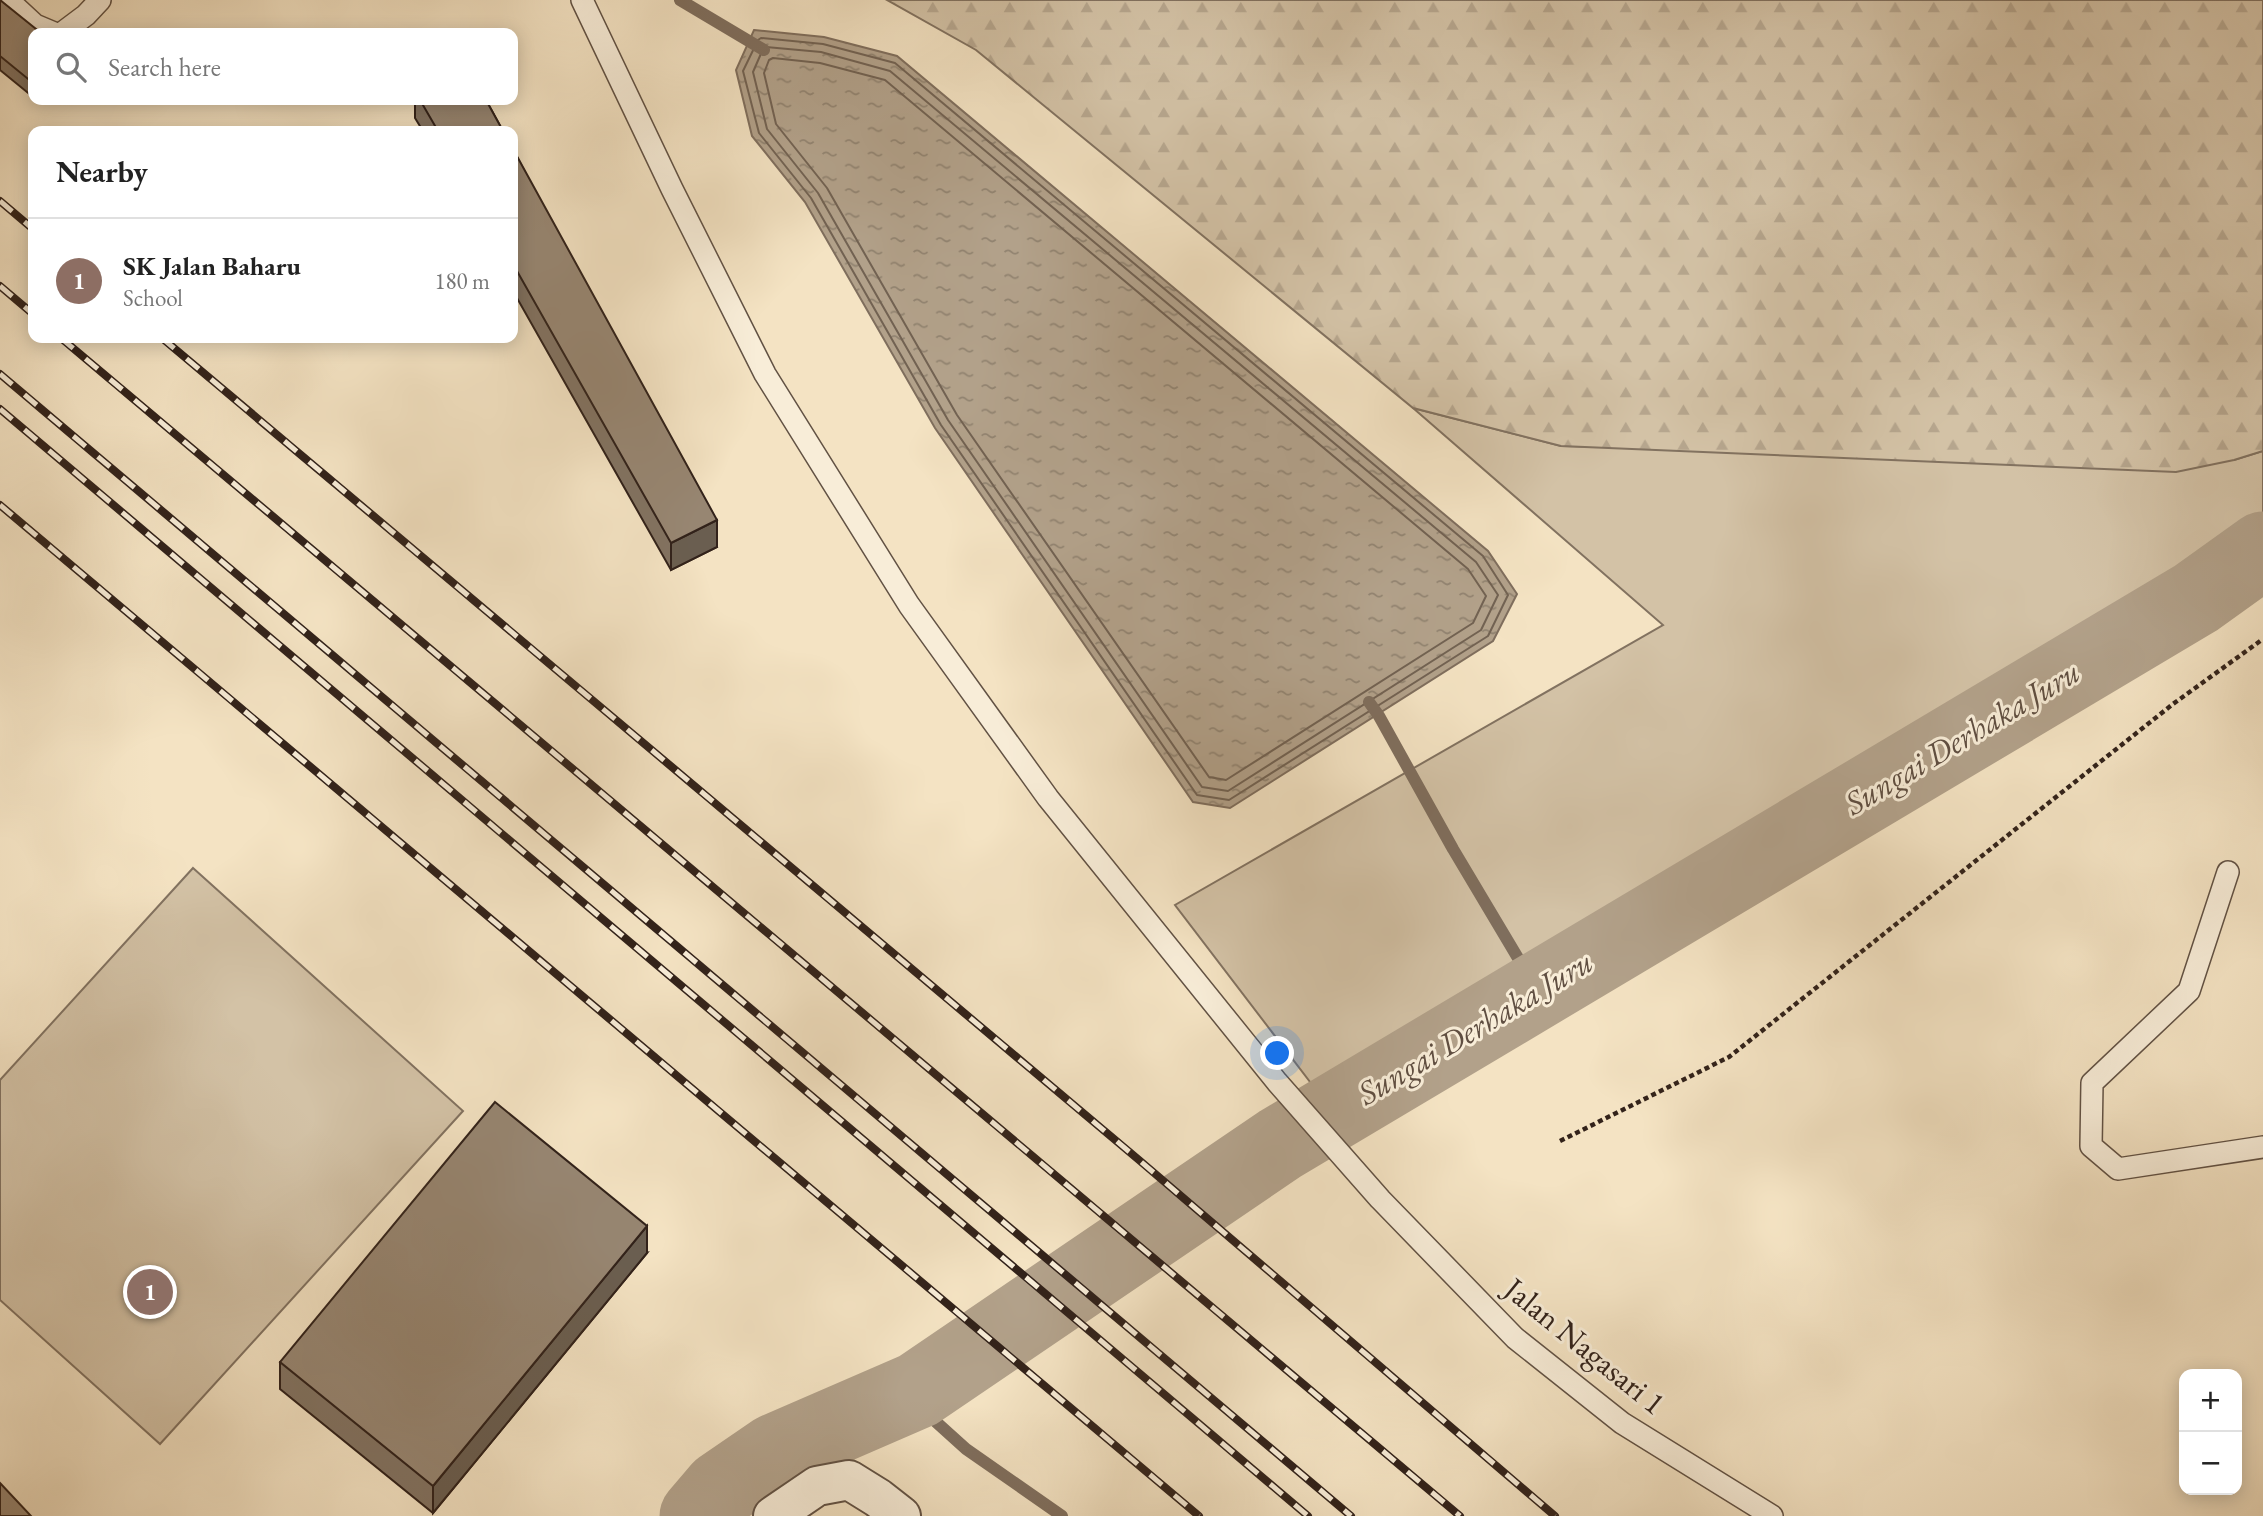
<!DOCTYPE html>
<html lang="en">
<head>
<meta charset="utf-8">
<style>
	:root { --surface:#fff; --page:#f6f6f6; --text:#222; --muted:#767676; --line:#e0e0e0; --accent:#b45309 }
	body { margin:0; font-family:"EB Garamond",serif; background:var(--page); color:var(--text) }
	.controls { position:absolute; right:21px; bottom:21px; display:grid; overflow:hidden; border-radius:14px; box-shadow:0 4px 18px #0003 }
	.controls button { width:63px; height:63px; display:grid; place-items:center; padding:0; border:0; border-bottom:2px solid var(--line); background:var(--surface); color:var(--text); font:35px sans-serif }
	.you { position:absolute; left:1278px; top:1054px; width:24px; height:24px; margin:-18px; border:5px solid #fff; border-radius:50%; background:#1a73e8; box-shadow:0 0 0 10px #1a73e833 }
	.badge { display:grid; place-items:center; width:46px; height:46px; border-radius:50%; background:var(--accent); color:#fff; font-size:23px; font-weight:700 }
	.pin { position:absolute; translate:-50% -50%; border:4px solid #fff; box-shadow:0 2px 7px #0006 }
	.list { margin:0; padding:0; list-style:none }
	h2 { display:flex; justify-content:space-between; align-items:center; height:91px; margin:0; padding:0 28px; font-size:30px }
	h2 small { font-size:23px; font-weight:400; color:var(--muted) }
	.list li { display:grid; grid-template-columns:46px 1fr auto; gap:21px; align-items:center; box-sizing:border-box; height:126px; padding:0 28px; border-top:2px solid var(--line) }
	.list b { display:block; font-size:26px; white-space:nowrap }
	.list p { margin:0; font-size:23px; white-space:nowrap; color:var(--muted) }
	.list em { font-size:23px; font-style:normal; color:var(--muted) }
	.icon { flex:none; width:38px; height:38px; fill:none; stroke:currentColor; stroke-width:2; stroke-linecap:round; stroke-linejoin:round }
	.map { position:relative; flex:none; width:2263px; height:1516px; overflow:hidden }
	.search { position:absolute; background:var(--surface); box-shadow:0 4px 18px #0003; left:28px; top:28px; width:490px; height:77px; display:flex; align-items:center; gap:18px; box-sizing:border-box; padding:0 24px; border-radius:14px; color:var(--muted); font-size:26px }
	.panel { position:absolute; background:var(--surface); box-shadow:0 4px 18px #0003; left:28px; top:126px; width:490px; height:217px; border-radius:14px }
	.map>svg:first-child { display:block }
	.grass { fill:#d3c2a6; stroke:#827260; stroke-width:2 }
	.forest { fill:url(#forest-firs); stroke:#827260; stroke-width:2 }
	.water { fill:url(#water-ripples); stroke:#7f6e5d; stroke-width:2 }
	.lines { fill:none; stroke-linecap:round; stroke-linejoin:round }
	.shore { stroke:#726252; stroke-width:2 }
	.stream { stroke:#7f6e5d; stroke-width:12 }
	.river { stroke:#b2a18a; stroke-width:77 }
	.lane-casing { stroke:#625244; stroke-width:24 }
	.street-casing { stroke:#625244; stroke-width:42 }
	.path { stroke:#32221a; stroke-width:4.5; stroke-dasharray:5 3.5; stroke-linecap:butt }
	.lane { stroke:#f8edd8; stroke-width:21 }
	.street { stroke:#f8edd8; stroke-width:38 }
	.rail-casing { stroke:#32221a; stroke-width:8 }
	.rail { stroke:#f8edd8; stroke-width:5; stroke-dasharray:16; stroke-linecap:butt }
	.wall { fill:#827362; stroke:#32221a; stroke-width:2 }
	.shaded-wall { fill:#6a5e50; stroke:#32221a; stroke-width:2 }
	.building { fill:#978672; stroke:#32221a; stroke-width:2 }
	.labels { text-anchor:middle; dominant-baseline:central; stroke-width:6; stroke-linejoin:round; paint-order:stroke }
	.street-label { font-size:32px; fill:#32221a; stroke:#f8edd8 }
	.water-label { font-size:33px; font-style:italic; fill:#5f4e41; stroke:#f8edd8 }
</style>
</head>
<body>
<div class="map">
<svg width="2263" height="1516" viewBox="0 0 2263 1516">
	<defs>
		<pattern id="forest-firs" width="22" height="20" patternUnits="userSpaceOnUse" patternTransform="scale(1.75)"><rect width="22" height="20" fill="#d3c2a6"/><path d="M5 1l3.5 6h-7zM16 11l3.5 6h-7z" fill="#b6a68e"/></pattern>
		<pattern id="water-ripples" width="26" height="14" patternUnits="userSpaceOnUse" patternTransform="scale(1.75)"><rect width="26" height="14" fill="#b2a18a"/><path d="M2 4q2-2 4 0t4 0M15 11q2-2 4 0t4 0" fill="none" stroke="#918370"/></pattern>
	</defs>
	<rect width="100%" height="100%" fill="#f4e3c3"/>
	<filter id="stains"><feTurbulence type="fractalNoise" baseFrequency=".00286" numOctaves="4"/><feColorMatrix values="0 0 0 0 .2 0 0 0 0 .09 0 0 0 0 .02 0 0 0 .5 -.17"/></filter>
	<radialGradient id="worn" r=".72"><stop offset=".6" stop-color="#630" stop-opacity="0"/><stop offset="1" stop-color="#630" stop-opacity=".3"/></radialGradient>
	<!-- grass -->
	<g class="grass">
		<path d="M 1413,408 L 1561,446 L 2234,460 L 2263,451 L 2263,532 L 2192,581 L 1821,796 L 1320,1095 L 1175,905 L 1663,625 Z"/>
		<path d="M 193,868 L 463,1111 L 160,1444 L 0,1300 L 0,1080 Z"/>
	</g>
	<!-- forest -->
	<path class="forest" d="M 887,0 L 2263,0 L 2263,451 L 2234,460 L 2176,472 L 1561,446 L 1413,408 L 976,50 Z"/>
	<!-- water -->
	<path class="water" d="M 754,30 L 824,37 L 897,56 L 1488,551 L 1517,594 L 1493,641 L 1230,808 L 1193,802 L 935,428 L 805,202 L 752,136 L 736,70 Z"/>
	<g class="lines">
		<!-- shore -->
		<g class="shore">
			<path d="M 761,38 L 823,44 L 895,63 L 1483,556 L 1508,595 L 1488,636 L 1229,800 L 1197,795 L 941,425 L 811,198 L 759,133 L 743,71 L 758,40 Z"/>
			<path d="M 766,47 L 821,52 L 890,71 L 1476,562 L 1498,595 L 1481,630 L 1228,791 L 1202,787 L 948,420 L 818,193 L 767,129 L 753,72 L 763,49 Z"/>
			<path d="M 773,58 L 820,63 L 885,80 L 1468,569 L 1486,596 L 1473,623 L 1226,780 L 1209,777 L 957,415 L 827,188 L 776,124 L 764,73 L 769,60 Z"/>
		</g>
		<!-- stream -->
		<g class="stream">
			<path d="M 680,0 L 764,50"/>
			<path d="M 1369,702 L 1379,716 L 1453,849 L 1537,990"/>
			<path d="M 918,1390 L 925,1412 L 966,1449 L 1062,1516"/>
		</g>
		<!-- river -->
		<path class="river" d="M 698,1516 L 721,1489 L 775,1452 L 918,1390 L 1280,1144 L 2196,598 L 2263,550"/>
		<!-- lane casing -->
		<g class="lane-casing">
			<g id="lane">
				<path d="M 8,0 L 35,25 L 54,33"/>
				<path d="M 582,0 L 672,189 L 765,374 L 909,605 L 1048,798 L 1277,1082 L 1380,1199 L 1515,1338 L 1622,1423 L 1772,1516"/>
				<path d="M 62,33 L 86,15 L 100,0"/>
				<path d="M 2228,872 L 2189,991 L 2092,1083 L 2091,1146 L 2118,1169 L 2263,1147"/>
			</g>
		</g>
		<!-- street casing -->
		<g class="street-casing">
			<path id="street" d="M 773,1516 L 817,1486 L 849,1480 L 878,1498 L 901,1516"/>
		</g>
		<!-- path -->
		<path class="path" d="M 1560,1141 L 1729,1057 L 2173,704 L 2263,639"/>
		<!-- lane -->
		<use href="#lane" class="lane"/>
		<!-- street -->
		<use href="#street" class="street"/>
		<!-- rail casing -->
		<g class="rail-casing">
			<g id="rail">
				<path d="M 0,201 L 33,229"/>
				<path d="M 0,286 L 33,314"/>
				<path d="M 61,338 L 1460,1516"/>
				<path d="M 162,338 L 1139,1160 L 1555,1516"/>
				<path d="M 0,374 L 1351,1516"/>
				<path d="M 0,409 L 1308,1516"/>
				<path d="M 0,505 L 1199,1516"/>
			</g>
		</g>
		<!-- rail -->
		<use href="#rail" class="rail"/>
	</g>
	<!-- wall -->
	<g class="wall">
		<path d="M 0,0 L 33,33 L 33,97 L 0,70 Z"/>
		<path d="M 415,100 L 486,100 L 503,131 L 423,131 L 415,118 Z"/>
		<path d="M 513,149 L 717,547 L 671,570 L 513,291 Z"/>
		<path d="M 647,1253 L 433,1513 L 280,1389 L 280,1362 Z"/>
	</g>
	<!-- shaded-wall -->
	<g class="shaded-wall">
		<path d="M 717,520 L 717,547 L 671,570 L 671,543 Z"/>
		<path d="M 647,1226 L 647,1253 L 433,1513 L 433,1486 Z"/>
	</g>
	<!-- building -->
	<g class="building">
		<path d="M 0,0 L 41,33 L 33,33 L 33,83 L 0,56 Z"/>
		<path d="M 420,100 L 486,100 L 503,131 L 438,131 Z"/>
		<path d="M 513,149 L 717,520 L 671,543 L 513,264 Z"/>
		<path d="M 495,1102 L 647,1226 L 433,1486 L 280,1362 Z"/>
		<path d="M 0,1483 L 31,1516 L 0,1516 Z"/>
	</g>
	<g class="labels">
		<!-- street labels -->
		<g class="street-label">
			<text transform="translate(1585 1346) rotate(39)">Jalan Nagasari 1</text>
		</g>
		<!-- water labels -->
		<g class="water-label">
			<text transform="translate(1962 737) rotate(-31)">Sungai Derhaka Juru</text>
			<text transform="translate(1475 1027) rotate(-31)">Sungai Derhaka Juru</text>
		</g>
	</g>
	<rect width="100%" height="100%" filter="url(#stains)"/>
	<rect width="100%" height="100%" fill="url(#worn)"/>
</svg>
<div class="controls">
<button>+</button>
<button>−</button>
</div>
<div class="you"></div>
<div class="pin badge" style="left:150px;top:1292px;background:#8d6e63">1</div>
<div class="search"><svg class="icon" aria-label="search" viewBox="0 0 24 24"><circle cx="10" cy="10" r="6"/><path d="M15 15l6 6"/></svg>Search here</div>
<section class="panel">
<h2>Nearby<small></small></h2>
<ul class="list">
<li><span class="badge" style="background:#8d6e63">1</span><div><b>SK Jalan Baharu</b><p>School</p></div><em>180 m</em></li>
</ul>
</section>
</div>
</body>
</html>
